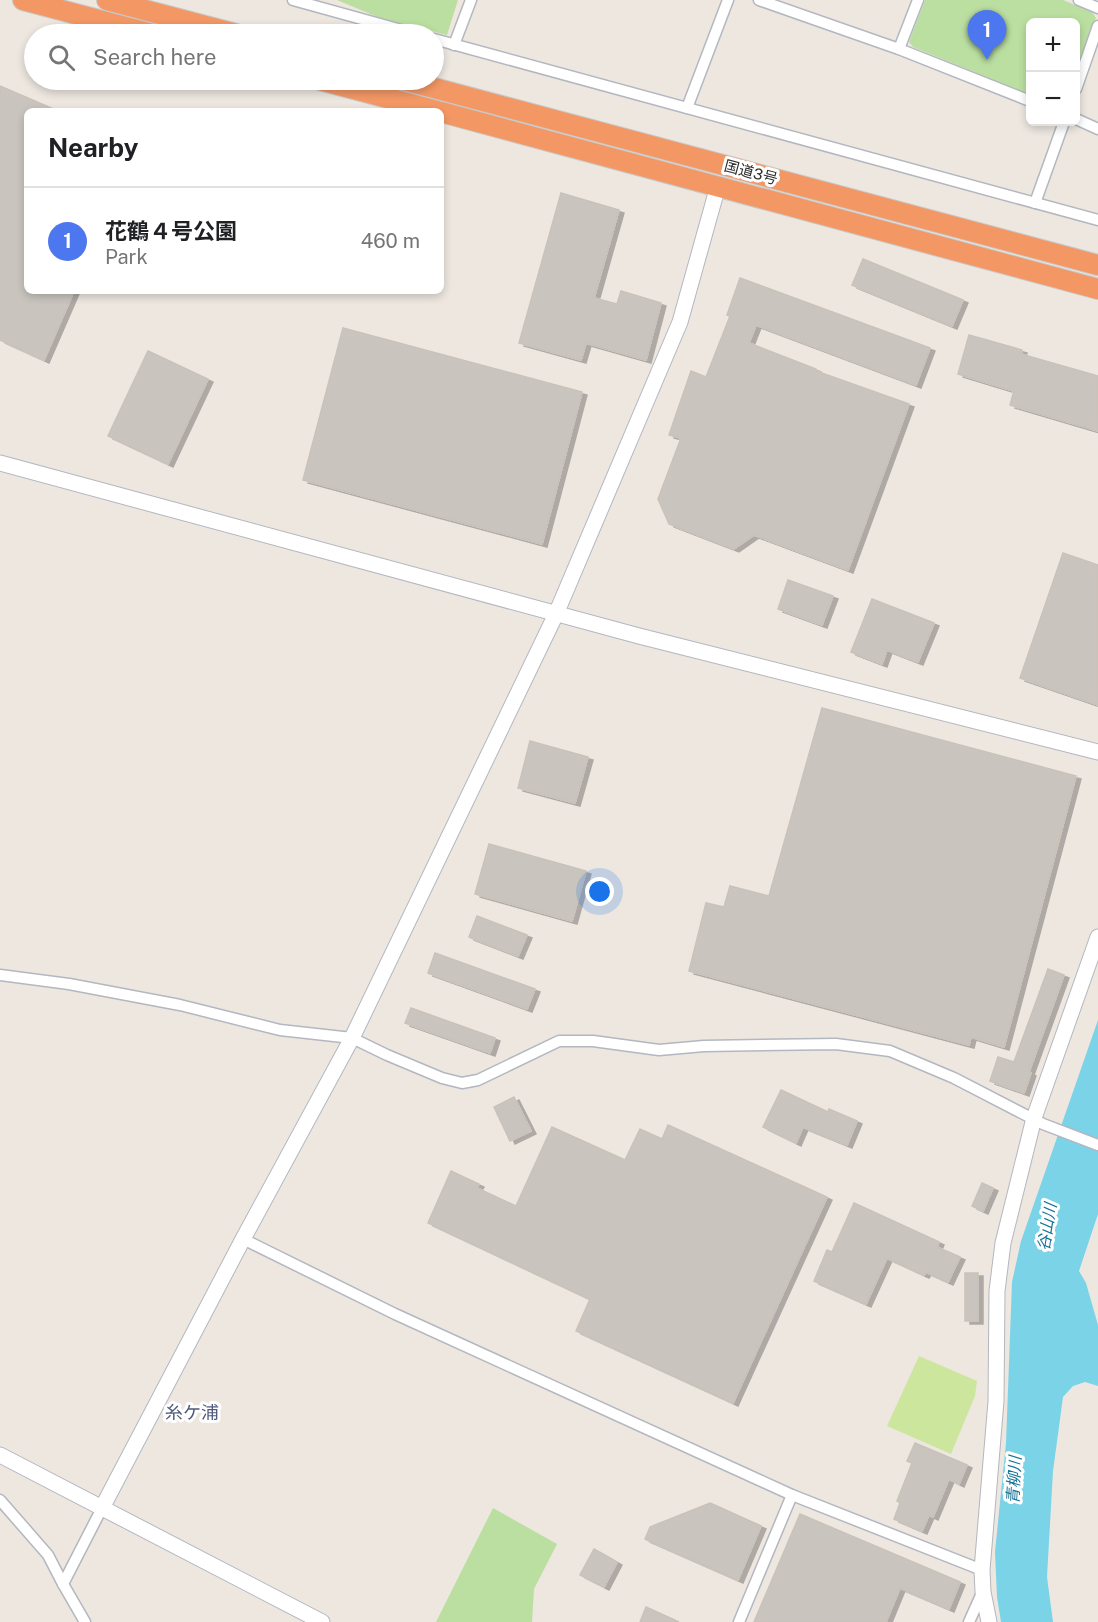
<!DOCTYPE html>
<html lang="en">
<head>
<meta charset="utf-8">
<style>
	:root { --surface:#fff; --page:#f6f6f6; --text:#202124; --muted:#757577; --line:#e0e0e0; --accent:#4d77ee }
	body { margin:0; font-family:"Public Sans","Noto Sans JP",sans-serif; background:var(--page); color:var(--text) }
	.controls { position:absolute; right:18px; top:18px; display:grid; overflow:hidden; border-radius:9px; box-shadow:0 3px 9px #0003 }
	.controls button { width:54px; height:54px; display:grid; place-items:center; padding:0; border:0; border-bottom:2px solid var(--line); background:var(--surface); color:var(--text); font:30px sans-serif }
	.you { position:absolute; left:600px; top:892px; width:21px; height:21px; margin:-15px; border:4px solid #fff; border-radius:50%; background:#1a73e8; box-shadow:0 0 0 9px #1a73e833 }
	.badge { display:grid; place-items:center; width:39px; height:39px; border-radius:50%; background:var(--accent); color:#fff; font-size:20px; font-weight:700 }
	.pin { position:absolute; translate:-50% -50px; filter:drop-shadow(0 2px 3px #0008) }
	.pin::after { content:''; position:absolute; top:32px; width:21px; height:18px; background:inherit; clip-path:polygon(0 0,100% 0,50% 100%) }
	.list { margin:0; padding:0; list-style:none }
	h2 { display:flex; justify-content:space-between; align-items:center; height:78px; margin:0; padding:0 24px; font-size:26px }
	h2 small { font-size:20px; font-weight:400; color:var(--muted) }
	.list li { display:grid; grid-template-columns:39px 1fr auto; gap:18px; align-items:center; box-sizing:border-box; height:108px; padding:0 24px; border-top:2px solid var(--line) }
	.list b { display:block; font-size:22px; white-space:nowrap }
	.list p { margin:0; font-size:20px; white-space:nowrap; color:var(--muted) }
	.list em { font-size:20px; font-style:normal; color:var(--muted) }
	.icon { flex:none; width:33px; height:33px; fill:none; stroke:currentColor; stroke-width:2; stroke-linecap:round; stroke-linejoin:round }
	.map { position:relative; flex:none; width:1098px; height:1622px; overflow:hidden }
	.search { position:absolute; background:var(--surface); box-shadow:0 3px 9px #0003; left:24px; top:24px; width:420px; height:66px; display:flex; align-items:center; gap:15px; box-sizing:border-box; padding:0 21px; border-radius:33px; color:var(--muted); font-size:22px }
	.panel { position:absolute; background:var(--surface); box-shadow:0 3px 9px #0003; left:24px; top:108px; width:420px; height:186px; border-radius:9px }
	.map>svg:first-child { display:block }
	.green { fill:#bbdfa1 }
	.pitch { fill:#cde69e }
	.water { fill:#7bd3e7 }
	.building { fill:#c9c5be; stroke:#c9c2ba; stroke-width:1.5; filter:url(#shadow) }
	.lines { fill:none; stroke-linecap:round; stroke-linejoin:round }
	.street-casing { stroke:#b3b7bf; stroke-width:13 }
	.secondary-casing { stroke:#b3b7bf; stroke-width:17 }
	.highway-casing { stroke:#c8c8c8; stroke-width:22 }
	.street { stroke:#fff; stroke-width:10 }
	.secondary { stroke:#fff; stroke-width:15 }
	.highway { stroke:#f39865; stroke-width:20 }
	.labels { text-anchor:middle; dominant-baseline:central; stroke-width:6; stroke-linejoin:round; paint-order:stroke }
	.street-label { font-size:15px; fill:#2d2d2d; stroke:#fff }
	.water-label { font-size:16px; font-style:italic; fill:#177496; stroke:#fff }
	.quarter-label { font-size:18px; fill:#505b7b; stroke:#fff }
</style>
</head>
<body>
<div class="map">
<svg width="1098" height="1622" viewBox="0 0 1098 1622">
	<defs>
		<filter id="shadow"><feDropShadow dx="5" dy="3" stdDeviation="0" flood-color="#0004"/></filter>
	</defs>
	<rect width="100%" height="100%" fill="#ede7e0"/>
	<!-- green -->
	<g class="green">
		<path d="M 337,0 L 458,0 L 447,35 L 380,18 Z"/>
		<path d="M 925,0 L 1063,0 L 1092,12 L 1096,18 L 1076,72 L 1076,22 L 1030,22 L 1030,95 L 913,47 L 909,42 Z"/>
		<path d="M 493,1508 L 557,1544 L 534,1589 L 532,1622 L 436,1622 Z"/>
	</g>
	<!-- pitch -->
	<path class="pitch" d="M 919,1356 L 977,1381 L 975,1396 L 951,1454 L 887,1426 Z"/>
	<!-- water -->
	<path class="water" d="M 1098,1020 L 1098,1214 L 1079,1271 L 1086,1283 L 1098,1325 L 1098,1386 L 1085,1382 L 1073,1386 L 1063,1397 L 1053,1471 L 1047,1577 L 1053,1622 L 1001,1622 L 997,1597 L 995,1552 L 1006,1443 L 1012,1282 L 1021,1241 Z"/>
	<!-- building -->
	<g class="building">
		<path d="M 0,86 L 58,111 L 27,111 L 27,291 L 74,291 L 44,360 L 0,340 Z"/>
		<path d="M 561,193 L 619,210 L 594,298 L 617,304 L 621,291 L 661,303 L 646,360 L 586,343 L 581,360 L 519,343 Z"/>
		<path d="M 863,259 L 963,300 L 952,326 L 852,285 Z"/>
		<path d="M 740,278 L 930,348 L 916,385 L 756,325 L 749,343 L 816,369 L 816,371 L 909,404 L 848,570 L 754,535 L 734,549 L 669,524 L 658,499 L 681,438 L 669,435 L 691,371 L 706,377 L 730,316 L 727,315 Z"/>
		<path d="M 343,328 L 582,392 L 542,544 L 303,480 Z"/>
		<path d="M 969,335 L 1022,350 L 1021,354 L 1098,376 L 1098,431 L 1010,405 L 1014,391 L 958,374 Z"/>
		<path d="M 148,351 L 208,379 L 168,464 L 108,436 Z"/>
		<path d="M 1063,553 L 1098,565 L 1098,705 L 1020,678 Z"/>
		<path d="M 788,580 L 833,596 L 822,625 L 778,609 Z"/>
		<path d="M 872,599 L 934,623 L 918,662 L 887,650 L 882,664 L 851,652 Z"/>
		<path d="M 822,708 L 1076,776 L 1004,1047 L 971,1037 L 969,1045 L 689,971 L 706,903 L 724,907 L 730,886 L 769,896 Z"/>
		<path d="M 530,741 L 588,757 L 575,803 L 518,788 Z"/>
		<path d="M 489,844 L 586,871 L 572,921 L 475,894 Z"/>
		<path d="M 477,916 L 527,935 L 518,956 L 469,937 Z"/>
		<path d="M 435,953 L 535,989 L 527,1009 L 428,973 Z"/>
		<path d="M 1048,969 L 1064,975 L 1029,1072 L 1031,1073 L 1024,1093 L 990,1081 L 998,1057 L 1014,1062 Z"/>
		<path d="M 411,1008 L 495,1038 L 490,1053 L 405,1023 Z"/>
		<path d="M 781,1090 L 828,1112 L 829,1109 L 857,1121 L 847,1145 L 803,1127 L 796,1143 L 763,1127 Z"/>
		<path d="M 514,1097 L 531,1131 L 510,1141 L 494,1107 Z"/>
		<path d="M 668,1125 L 827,1197 L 733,1403 L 576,1331 L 590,1299 L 428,1223 L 451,1171 L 479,1184 L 477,1188 L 516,1206 L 552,1127 L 625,1160 L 640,1129 L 662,1139 Z"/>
		<path d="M 982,1183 L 993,1188 L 983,1211 L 972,1206 Z"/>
		<path d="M 854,1203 L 939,1242 L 937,1247 L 960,1257 L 948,1282 L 926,1272 L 924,1275 L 887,1258 L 866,1304 L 814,1281 L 827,1250 L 832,1252 Z"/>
		<rect x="965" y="1273" width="13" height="48"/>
		<path d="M 915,1443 L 967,1465 L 959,1484 L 949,1479 L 933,1517 L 929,1515 L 922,1531 L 894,1519 L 900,1503 L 897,1501 L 912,1463 L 907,1461 Z"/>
		<path d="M 710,1503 L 761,1526 L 738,1580 L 645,1539 L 650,1527 Z"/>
		<path d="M 800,1514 L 960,1582 L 949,1609 L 900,1588 L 886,1622 L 754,1622 Z"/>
		<path d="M 594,1549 L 617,1562 L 604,1587 L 580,1575 Z"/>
		<path d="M 646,1607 L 679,1622 L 640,1622 Z"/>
	</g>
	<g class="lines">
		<!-- street casing -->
		<g class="street-casing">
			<g id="street">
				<path d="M 293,0 L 416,34"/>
				<path d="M 759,0 L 899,49 L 1030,101"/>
				<path d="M 1079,0 L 1098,8"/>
				<path d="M 434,39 L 1098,220"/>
				<path d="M 454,45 L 471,0"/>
				<path d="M 899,49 L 918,0"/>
				<path d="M 1076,89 L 1098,26"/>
				<path d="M 687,108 L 728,0"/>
				<path d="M 1076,119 L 1098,129"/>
				<path d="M 1035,203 L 1064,122"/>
				<path d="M 0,975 L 69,984 L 180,1005 L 280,1030 L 352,1038 L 387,1055 L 442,1078 L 462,1083 L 478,1080 L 559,1041 L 593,1041 L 659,1050 L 704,1046 L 836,1044 L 890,1051 L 954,1078 L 1043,1124 L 1098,1145"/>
				<path d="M 243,1239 L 395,1314 L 792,1495 L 982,1570"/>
				<path d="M 0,1500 L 48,1555 L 63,1584"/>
				<path d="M 85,1622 L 63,1584 L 102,1508"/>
				<path d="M 739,1622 L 792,1495"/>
				<path d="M 969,1622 L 982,1593"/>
			</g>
		</g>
		<!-- secondary casing -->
		<g class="secondary-casing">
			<g id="secondary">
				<path d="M 0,463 L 639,636 L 1098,752"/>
				<path d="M 0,1455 L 322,1622"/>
				<path d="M 102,1508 L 243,1239 L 352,1038 L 556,614 L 680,322 L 718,186"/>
				<path d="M 989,1622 L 983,1592 L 982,1570 L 996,1401 L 997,1291 L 1003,1243 L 1034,1118 L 1098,937"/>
			</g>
		</g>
		<!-- highway casing -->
		<g class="highway-casing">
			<g id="highway">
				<path d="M 23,0 L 152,34"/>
				<path d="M 107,0 L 236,34"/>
				<path d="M 320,80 L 437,111"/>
				<path d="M 404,80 L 1098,265"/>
				<path d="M 441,112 L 1098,289"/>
			</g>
		</g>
		<!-- street -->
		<use href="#street" class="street"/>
		<!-- secondary -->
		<use href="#secondary" class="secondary"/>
		<!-- highway -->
		<use href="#highway" class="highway"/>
	</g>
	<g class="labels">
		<!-- street labels -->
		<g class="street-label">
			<text transform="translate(751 172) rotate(15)">国道3号</text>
		</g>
		<!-- water labels -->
		<g class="water-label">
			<text transform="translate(1047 1227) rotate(-81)">谷山川</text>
			<text transform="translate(1014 1480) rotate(-87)">青柳川</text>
		</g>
		<!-- quarter labels -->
		<g class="quarter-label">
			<text x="192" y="1412">糸ケ浦</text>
		</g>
	</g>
</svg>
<div class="controls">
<button>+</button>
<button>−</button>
</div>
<div class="you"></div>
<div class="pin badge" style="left:987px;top:60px">1</div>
<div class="search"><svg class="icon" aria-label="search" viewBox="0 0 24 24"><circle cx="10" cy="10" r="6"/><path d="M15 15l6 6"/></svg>Search here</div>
<section class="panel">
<h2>Nearby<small></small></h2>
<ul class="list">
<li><span class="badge">1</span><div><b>花鶴４号公園</b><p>Park</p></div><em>460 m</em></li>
</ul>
</section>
</div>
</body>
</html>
